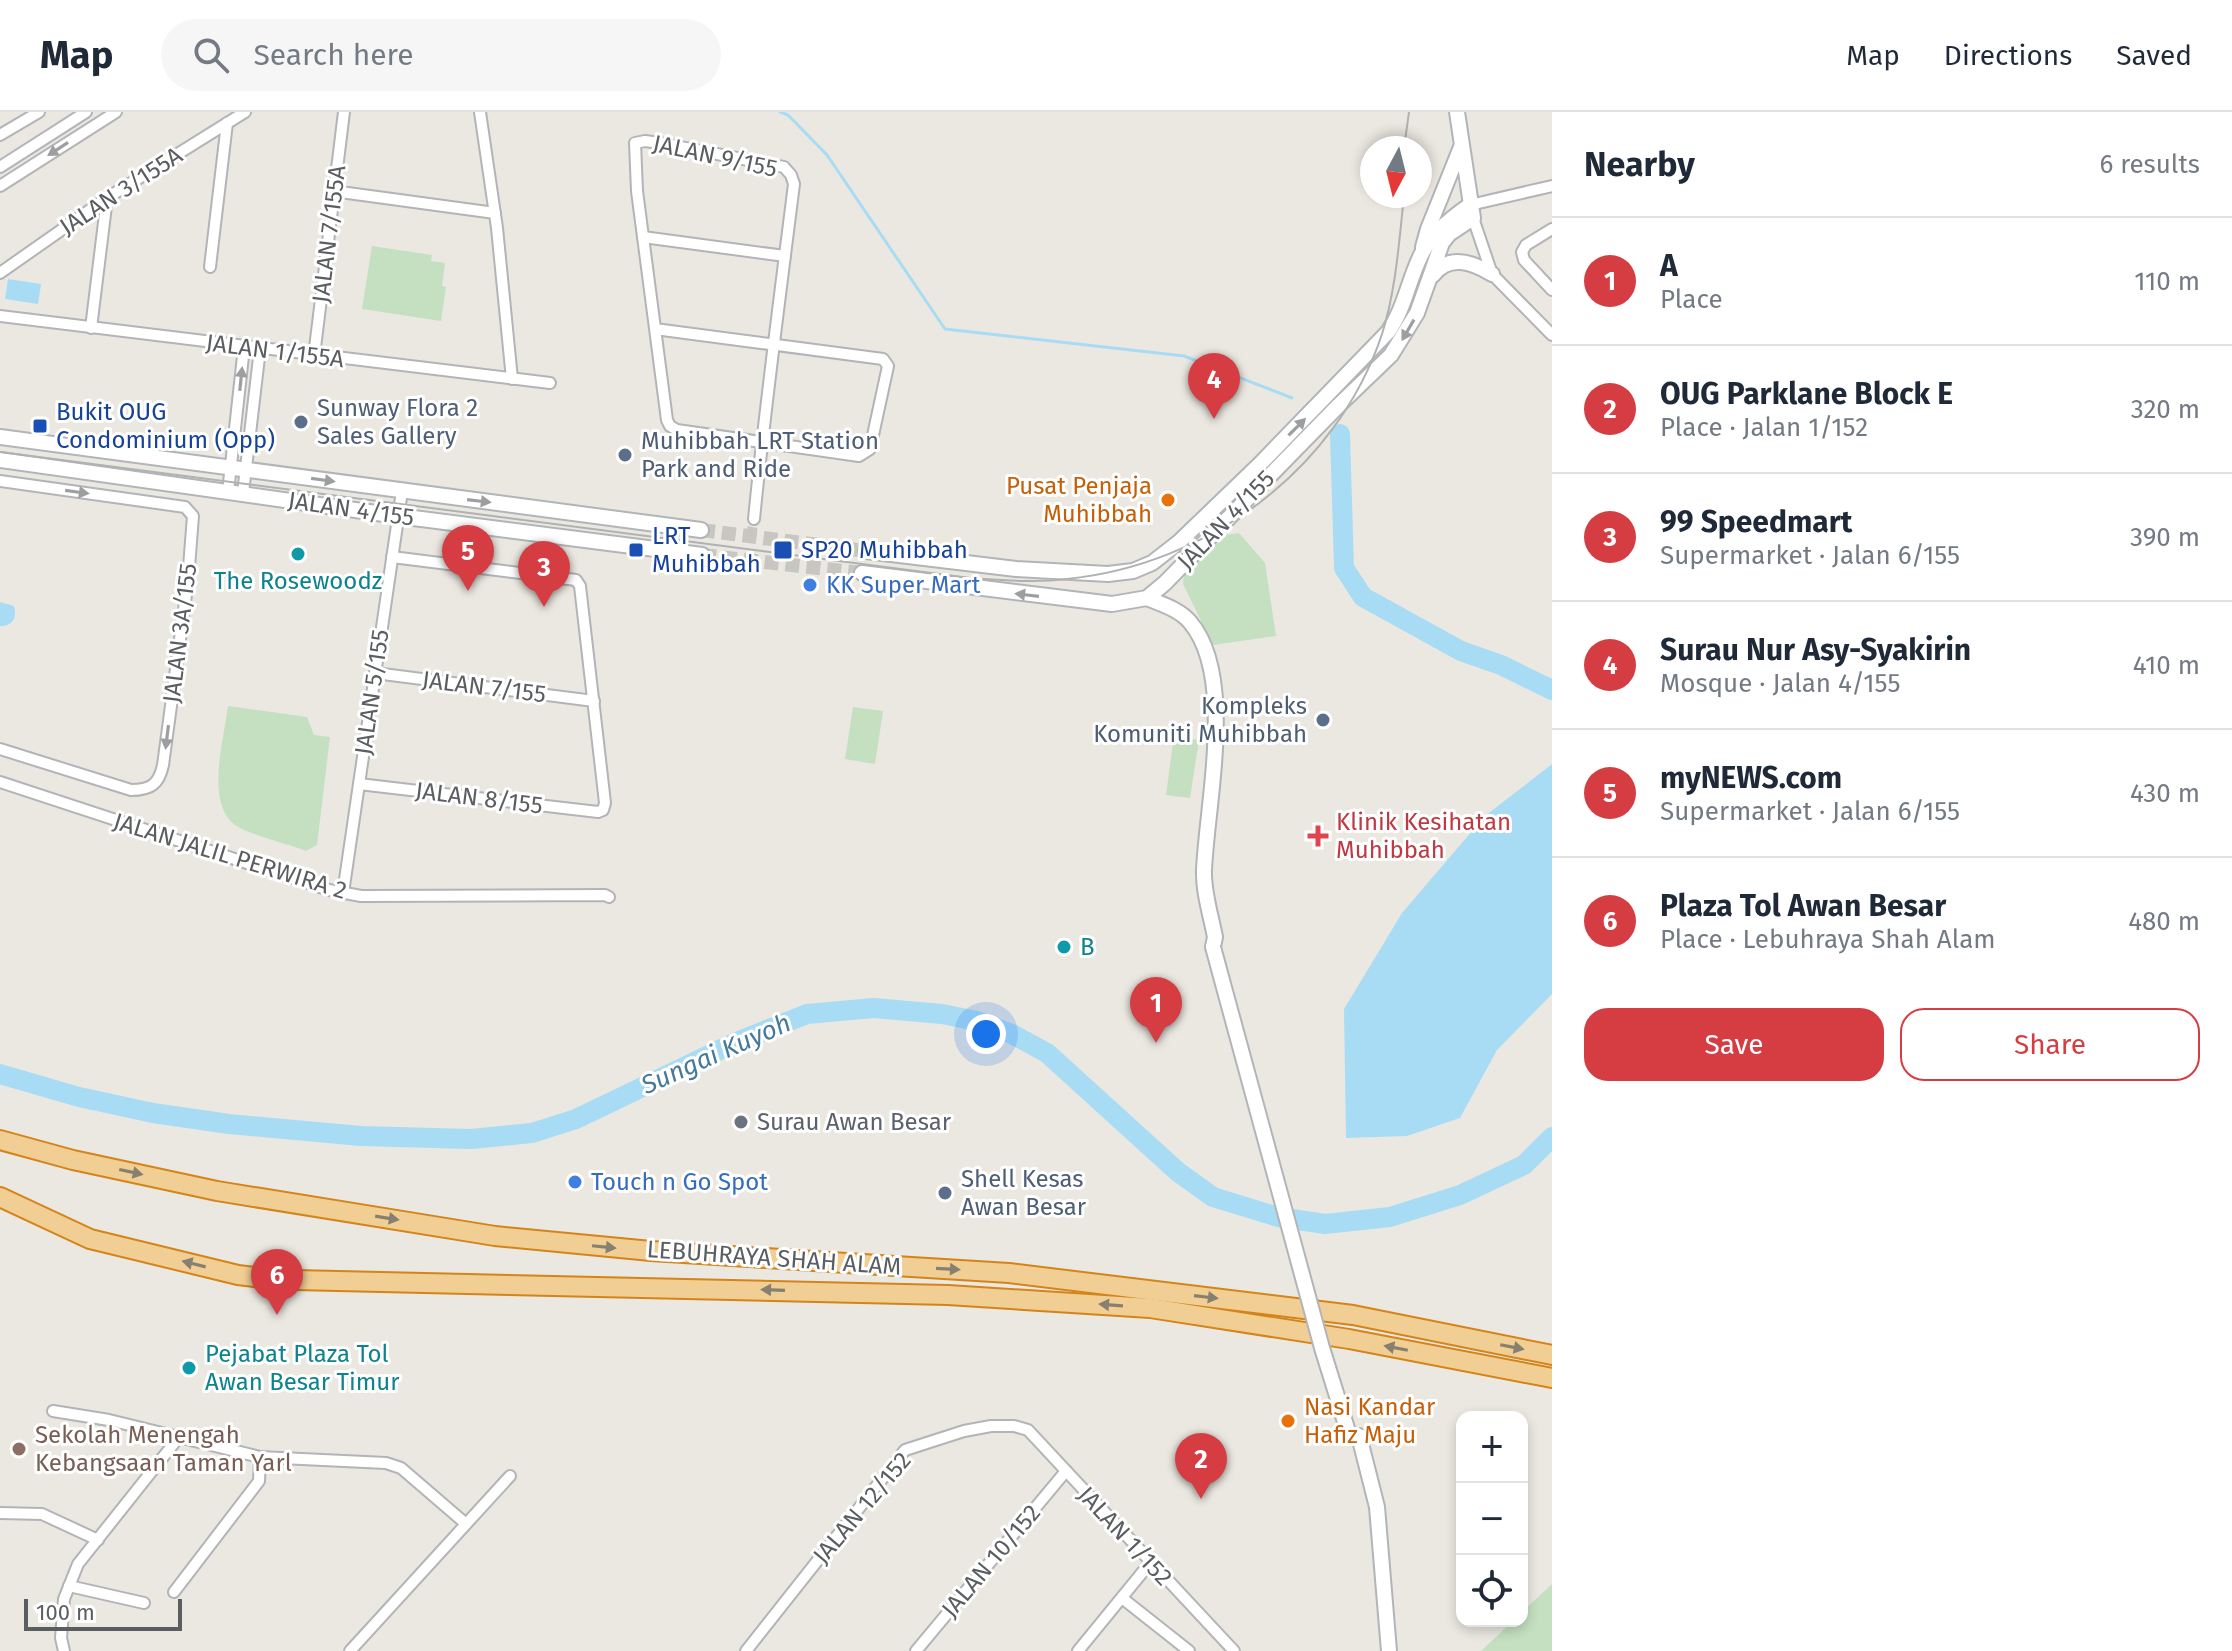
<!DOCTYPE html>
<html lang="en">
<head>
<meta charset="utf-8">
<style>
	:root { --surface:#fff; --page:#f6f6f7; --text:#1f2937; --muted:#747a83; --line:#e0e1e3; --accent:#d53d43 }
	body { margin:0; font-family:"Fira Sans",sans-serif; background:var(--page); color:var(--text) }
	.controls { position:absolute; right:24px; bottom:24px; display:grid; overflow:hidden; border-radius:16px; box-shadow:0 4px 12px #0003 }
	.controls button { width:72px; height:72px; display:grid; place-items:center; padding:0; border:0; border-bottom:2px solid var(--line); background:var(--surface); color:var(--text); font:40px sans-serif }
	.compass { position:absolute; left:1360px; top:24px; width:72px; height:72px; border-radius:50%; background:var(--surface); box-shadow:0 4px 12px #0003; rotate:187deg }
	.scale { position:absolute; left:24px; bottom:20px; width:158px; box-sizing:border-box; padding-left:8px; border:4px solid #5a5e61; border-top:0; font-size:22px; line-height:28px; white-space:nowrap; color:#5a5e61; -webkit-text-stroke:6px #fff; paint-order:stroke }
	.you { position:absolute; left:986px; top:922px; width:28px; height:28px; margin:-20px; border:6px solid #fff; border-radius:50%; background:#1a73e8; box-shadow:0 0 0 12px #1a73e833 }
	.badge { display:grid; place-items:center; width:52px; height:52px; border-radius:50%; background:var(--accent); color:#fff; font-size:26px; font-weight:700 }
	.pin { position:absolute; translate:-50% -66px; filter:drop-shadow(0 2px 4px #0008) }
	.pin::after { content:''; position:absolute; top:42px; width:28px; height:24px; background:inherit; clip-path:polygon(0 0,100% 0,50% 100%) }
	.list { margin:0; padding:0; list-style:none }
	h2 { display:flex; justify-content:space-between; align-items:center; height:104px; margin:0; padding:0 32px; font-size:34px }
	h2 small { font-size:26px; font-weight:400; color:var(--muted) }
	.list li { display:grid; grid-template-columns:52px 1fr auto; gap:24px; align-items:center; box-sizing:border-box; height:128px; padding:0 32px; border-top:2px solid var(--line) }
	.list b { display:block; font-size:30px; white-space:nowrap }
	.list p { margin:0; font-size:26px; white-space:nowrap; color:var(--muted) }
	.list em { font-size:26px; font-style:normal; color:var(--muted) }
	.actions { display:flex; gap:16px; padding:24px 32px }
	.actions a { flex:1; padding:18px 0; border:2px solid var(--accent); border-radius:24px; text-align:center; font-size:28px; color:var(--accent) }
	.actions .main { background:var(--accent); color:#fff }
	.icon { flex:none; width:44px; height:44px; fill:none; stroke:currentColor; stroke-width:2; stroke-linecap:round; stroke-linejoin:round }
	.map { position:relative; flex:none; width:1552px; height:1539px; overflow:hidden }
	header { display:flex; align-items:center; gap:48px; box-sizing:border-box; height:112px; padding:0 40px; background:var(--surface); border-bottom:2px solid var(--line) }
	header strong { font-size:38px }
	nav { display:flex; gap:44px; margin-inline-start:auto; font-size:28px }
	.search { width:560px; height:72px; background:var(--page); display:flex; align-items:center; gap:20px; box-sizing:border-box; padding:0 28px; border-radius:44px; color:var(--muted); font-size:30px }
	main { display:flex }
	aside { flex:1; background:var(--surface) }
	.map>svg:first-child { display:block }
	.green { fill:#c4e0c0 }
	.water { fill:#a8dcf5 }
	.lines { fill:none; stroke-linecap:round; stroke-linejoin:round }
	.stream { stroke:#a8dcf5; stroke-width:3 }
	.river { stroke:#a8dcf5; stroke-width:20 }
	.street-tunnel { stroke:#c7c6c1; stroke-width:10; stroke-dasharray:10 5; stroke-linecap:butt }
	.secondary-tunnel { stroke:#c7c6c1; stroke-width:14; stroke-dasharray:14 7; stroke-linecap:butt }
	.street-casing { stroke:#b2b4b8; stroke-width:14 }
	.secondary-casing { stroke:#b1b5b8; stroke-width:18 }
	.highway-casing { stroke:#d48418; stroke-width:22 }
	.street { stroke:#fff; stroke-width:10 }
	.secondary { stroke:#fff; stroke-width:14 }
	.highway { stroke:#f1ce93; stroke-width:18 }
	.tram { stroke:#b0b1b1; stroke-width:2 }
	.secondary-bridge-casing { stroke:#b1b5b8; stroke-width:18; stroke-linecap:butt }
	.secondary-bridge { stroke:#fff; stroke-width:14 }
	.oneway { fill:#9c9ea0 }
	.oneway2 { fill:#878070 }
	.service-dot { fill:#5c6f8a; stroke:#fff; stroke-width:3 }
	.transit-dot { fill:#1a4fb4; stroke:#fff; stroke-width:3 }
	.food-dot { fill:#e8710a; stroke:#fff; stroke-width:3 }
	.culture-dot { fill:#0f9aa8; stroke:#fff; stroke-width:3 }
	.shop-dot { fill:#3f7fe0; stroke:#fff; stroke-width:3 }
	.health-dot { fill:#e0444e; stroke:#fff; stroke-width:3 }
	.worship-dot { fill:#6b7280; stroke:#fff; stroke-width:3 }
	.education-dot { fill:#8d6e63; stroke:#fff; stroke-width:3 }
	.labels { text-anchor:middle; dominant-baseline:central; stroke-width:6; stroke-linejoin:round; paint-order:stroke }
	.street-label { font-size:24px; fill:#5a5e61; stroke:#fff }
	.service-label { font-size:24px; fill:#4e5e75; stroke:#fff; text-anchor:start }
	.transit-label { font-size:24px; fill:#164399; stroke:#fff; text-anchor:start }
	.food-label { font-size:24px; fill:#c56008; stroke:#fff; text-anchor:end }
	.culture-label { font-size:24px; fill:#0d838f; stroke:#fff; text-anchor:start }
	.shop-label { font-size:24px; fill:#366cbe; stroke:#fff; text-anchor:start }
	.health-label { font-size:24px; fill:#be3a42; stroke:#fff; text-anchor:start }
	.worship-label { font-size:24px; fill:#5b616d; stroke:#fff; text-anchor:start }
	.education-label { font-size:24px; fill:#785e54; stroke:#fff; text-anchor:start }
	.water-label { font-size:26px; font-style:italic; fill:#457a9c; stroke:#fff }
</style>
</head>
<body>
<header>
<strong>Map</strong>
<div class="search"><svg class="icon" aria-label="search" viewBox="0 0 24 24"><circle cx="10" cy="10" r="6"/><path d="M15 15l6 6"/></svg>Search here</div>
<nav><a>Map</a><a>Directions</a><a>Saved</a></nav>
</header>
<main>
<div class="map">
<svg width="1552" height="1539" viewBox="0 0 1552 1539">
	<rect width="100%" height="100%" fill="#ebe8e1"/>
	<!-- green -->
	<g class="green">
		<path d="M 372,134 L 432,143 L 431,149 L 445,151 L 442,174 L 446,175 L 441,209 L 362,197 Z"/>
		<path d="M 1239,421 L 1265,451 L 1276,524 L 1213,533 L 1183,472 L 1184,463 L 1225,423 Z"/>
		<path d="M 228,594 L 307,605 L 314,623 L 330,625 L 317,733 L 306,739 C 288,732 250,723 235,713 C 205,691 224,627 228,594 Z"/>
		<path d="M 853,595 L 883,599 L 875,652 L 845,647 Z"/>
		<path d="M 1174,624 L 1199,628 L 1190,686 L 1166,683 Z"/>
		<path d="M 1552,1472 L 1552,1539 L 1481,1539 L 1513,1509 L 1522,1509 L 1522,1500 Z"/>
	</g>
	<!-- water -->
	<g class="water">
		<path d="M 8,167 L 41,172 L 38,192 L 5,187 Z"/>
		<path d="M 0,490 L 14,494 C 17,506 13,514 0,514 Z"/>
		<path d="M 1552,652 L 1552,882 L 1497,938 L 1460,1006 L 1407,1024 L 1346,1026 L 1344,897 L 1402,801 L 1485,704 Z"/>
	</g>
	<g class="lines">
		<!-- stream -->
		<path class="stream" d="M 780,0 L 788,3 L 827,43 L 945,217 L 1184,244 L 1292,286"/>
		<!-- river -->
		<g class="river">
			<path d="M 1340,322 L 1344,456 L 1363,485 L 1461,539 L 1501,553 L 1552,578"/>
			<path d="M 0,962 L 79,985 L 153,1001 L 229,1012 L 361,1024 L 471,1027 L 532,1021 L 576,1007 L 734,931 L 807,902 L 874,896 L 942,902 L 977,909 L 1012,922 L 1047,941 L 1178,1060 L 1213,1085 L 1278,1105 L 1325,1112 L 1390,1105 L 1460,1083 L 1524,1053 L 1552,1025"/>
		</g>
		<!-- street-tunnel -->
		<path class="street-tunnel" d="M 751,425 L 754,407"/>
		<!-- secondary-tunnel -->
		<g class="secondary-tunnel">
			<path d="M 701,418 L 866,439"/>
			<path d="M 702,443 L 862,461"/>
		</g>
		<!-- street casing -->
		<g class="street-casing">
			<g id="street">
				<path d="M 480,0 L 497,116 L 512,267"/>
				<path d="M 0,23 L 39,0"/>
				<path d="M 0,55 L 86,0"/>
				<path d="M 0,74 L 116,0"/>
				<path d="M 333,79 L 495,101"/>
				<path d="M 1470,93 L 1552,74"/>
				<path d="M 1473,106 L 1492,162 L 1552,223"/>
				<path d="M 1552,117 L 1526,133 L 1522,140 L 1524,148 L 1552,178"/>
				<path d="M 643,125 L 785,144"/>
				<path d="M 210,155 L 227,11"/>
				<path d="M 0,161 L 107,86 L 245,0"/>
				<path d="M 0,204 L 550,271"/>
				<path d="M 91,216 L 107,86"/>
				<path d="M 655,217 L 883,247 L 888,254 L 870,337 L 859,344 L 677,318 L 670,314 L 667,308 L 637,79 L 635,31 L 645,29 L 660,31 L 784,55 L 791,63 L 794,72 C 780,184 765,295 754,407"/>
				<path d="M 314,244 L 344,0"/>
				<path d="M 0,369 L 185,395 L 193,404 L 188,468 L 163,653 C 159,672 151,678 131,678 L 0,637"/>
				<path d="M 228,380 L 244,235"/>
				<path d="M 243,381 L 260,237"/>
				<path d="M 375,561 L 594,589"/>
				<path d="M 0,670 L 329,778 L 361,784 L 605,783 L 609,785"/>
				<path d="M 359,672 L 598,700 L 603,698 L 605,691 L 580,474 L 576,468 L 392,445"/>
				<path d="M 343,781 L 402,379"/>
				<path d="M 53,1299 L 109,1308 L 260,1345 L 386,1351 L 401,1356 L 465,1411"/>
				<path d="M 0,1401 L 42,1402 L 98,1428"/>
				<path d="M 69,1474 L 144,1491"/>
				<path d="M 174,1480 L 259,1369 L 260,1345"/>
				<path d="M 1122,1486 L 1189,1539"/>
				<path d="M 64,1539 L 61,1526 L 64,1487 L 78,1452 L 179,1325"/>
				<path d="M 350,1539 L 510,1364"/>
				<path d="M 746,1539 L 905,1338 L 964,1319 L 991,1314 L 1014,1314 L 1028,1318 L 1234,1539"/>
				<path d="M 916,1539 L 1066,1359"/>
				<path d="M 1078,1539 L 1150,1451"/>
			</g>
		</g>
		<!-- secondary casing -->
		<g class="secondary-casing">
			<g id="secondary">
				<path d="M 1423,135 L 1428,117 L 1461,35"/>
				<path d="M 1433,163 C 1449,142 1472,150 1492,162"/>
				<path d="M 0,325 L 701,418"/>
				<path d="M 0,348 L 398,404 L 702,443"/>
				<path d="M 866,439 L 1016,457 L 1108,462 L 1133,459 L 1152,451 L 1179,430 L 1259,353 L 1388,220 C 1405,196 1408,169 1421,143 C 1431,122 1451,106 1470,93"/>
				<path d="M 862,461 L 1112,492 L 1147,486 L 1165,471 L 1339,293 L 1391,243 L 1417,201 L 1442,131 L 1449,122 L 1473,106 L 1457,0"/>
				<path d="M 1147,486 C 1161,492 1179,497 1190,510 C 1236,564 1207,690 1204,758 C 1203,779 1211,804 1215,825 L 1213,835"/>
				<path d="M 1359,1324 L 1377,1395 L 1389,1539"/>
			</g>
		</g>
		<!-- highway casing -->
		<g class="highway-casing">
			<g id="highway">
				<path d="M 0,1028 L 73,1048 L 217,1079 L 495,1124 L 651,1139 L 1009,1161 L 1353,1203 L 1552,1243"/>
				<path d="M 0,1085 L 90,1127 L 238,1163 L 271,1167"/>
				<path d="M 295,1168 L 948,1183 L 1150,1196 L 1349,1227 L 1552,1266"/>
			</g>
		</g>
		<!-- street -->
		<use href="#street" class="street"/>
		<!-- secondary -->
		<use href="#secondary" class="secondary"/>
		<!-- highway -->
		<use href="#highway" class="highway"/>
		<!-- tram -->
		<g class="tram">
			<path d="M 1404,36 L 1409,0"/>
			<path d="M 0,340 L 970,466 C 1002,468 1035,471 1067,467 C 1207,453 1337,358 1382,222 C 1396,178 1399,130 1404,84"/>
		</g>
		<!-- secondary-bridge casing -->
		<g class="secondary-bridge-casing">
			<path id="secondary-bridge" d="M 1213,835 L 1322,1236 L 1350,1326"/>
		</g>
		<!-- secondary-bridge -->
		<use href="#secondary-bridge" class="secondary-bridge"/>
	</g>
	<!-- one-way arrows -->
	<defs><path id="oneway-solid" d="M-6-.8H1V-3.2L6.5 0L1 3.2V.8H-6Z" transform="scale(2)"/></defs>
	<g class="oneway">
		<use href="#oneway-solid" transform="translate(58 37) rotate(147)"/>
		<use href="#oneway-solid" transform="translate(1408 218) rotate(120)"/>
		<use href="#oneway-solid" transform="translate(241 267) rotate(-84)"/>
		<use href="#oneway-solid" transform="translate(1297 315) rotate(-45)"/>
		<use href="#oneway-solid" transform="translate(323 368) rotate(8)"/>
		<use href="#oneway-solid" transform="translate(77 380) rotate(8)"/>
		<use href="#oneway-solid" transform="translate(479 389) rotate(7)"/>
		<use href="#oneway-solid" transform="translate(1027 483) rotate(-173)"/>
		<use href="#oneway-solid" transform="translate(167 625) rotate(97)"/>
	</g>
	<g class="oneway2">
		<use href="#oneway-solid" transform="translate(131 1060) rotate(12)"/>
		<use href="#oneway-solid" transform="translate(387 1106) rotate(9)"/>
		<use href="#oneway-solid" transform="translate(604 1135) rotate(6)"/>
		<use href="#oneway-solid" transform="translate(194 1152) rotate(-166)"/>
		<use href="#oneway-solid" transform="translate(948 1157) rotate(3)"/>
		<use href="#oneway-solid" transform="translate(773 1178) rotate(-178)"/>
		<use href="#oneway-solid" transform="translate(1206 1185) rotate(7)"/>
		<use href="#oneway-solid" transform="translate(1111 1193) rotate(-176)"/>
		<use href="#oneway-solid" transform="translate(1512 1235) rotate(11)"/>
		<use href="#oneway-solid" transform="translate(1396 1236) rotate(-169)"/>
	</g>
	<!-- markers -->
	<g class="service-dot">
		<circle cx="301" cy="310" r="8"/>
		<circle cx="625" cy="343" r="8"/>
		<circle cx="1323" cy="608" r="8"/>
		<circle cx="945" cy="1081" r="8"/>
	</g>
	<g class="transit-dot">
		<rect x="32" y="306" width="16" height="16" rx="4"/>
		<rect x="628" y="430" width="16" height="16" rx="4"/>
		<rect x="773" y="428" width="20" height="20" rx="4"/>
	</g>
	<g class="food-dot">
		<circle cx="1168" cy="388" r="8"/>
		<circle cx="1288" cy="1309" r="8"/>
	</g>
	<g class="culture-dot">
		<circle cx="298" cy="442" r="8"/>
		<circle cx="1064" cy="835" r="8"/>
		<circle cx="189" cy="1256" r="8"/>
	</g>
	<g class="shop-dot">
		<circle cx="810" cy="473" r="8"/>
		<circle cx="575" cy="1070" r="8"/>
	</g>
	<path class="health-dot" d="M1314 712h8v8h8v8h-8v8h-8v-8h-8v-8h8z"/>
	<circle class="worship-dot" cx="741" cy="1010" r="8"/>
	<circle class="education-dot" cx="19" cy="1337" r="8"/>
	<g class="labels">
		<!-- street labels -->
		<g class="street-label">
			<text transform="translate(715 44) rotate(12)">JALAN 9/155</text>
			<text transform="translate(121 79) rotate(-33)">JALAN 3/155A</text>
			<text transform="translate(329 122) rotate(-83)">JALAN 7/155A</text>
			<text transform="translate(275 239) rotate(7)">JALAN 1/155A</text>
			<text transform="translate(351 397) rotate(8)">JALAN 4/155</text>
			<text transform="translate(1226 408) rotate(-46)">JALAN 4/155</text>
			<text transform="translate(180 521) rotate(-83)">JALAN 3A/155</text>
			<text transform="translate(484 575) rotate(7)">JALAN 7/155</text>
			<text transform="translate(372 580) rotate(-82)">JALAN 5/155</text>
			<text transform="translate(479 686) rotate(7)">JALAN 8/155</text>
			<text transform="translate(230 744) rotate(17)">JALAN JALIL PERWIRA 2</text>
			<text transform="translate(774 1146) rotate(4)">LEBUHRAYA SHAH ALAM</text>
			<text transform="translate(862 1396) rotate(-50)">JALAN 12/152</text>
			<text transform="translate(1125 1424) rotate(47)">JALAN 1/152</text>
			<text transform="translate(991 1449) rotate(-50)">JALAN 10/152</text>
		</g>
		<!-- service labels -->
		<g class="service-label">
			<text x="317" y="296">Sunway Flora 2<tspan x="317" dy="28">Sales Gallery</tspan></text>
			<text x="641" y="329">Muhibbah LRT Station<tspan x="641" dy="28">Park and Ride</tspan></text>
			<text x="1307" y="594" text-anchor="end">Kompleks<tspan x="1307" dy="28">Komuniti Muhibbah</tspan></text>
			<text x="961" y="1067">Shell Kesas<tspan x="961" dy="28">Awan Besar</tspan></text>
		</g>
		<!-- transit labels -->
		<g class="transit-label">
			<text x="56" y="300">Bukit OUG<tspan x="56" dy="28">Condominium (Opp)</tspan></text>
			<text x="652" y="424">LRT<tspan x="652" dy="28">Muhibbah</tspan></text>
			<text x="801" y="438">SP20 Muhibbah</text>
		</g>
		<!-- food labels -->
		<g class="food-label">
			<text x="1152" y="374">Pusat Penjaja<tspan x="1152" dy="28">Muhibbah</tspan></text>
			<text x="1304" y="1295" text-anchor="start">Nasi Kandar<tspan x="1304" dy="28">Hafiz Maju</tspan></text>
		</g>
		<!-- culture labels -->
		<g class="culture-label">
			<text x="298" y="469" text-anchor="middle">The Rosewoodz</text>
			<text x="1080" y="835">B</text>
			<text x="205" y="1242">Pejabat Plaza Tol<tspan x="205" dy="28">Awan Besar Timur</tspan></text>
		</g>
		<!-- shop labels -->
		<g class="shop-label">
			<text x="826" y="473">KK Super Mart</text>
			<text x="591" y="1070">Touch n Go Spot</text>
		</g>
		<!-- health labels -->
		<g class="health-label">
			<text x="1336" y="710">Klinik Kesihatan<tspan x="1336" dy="28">Muhibbah</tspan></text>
		</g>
		<!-- worship labels -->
		<g class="worship-label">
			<text x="757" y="1010">Surau Awan Besar</text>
		</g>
		<!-- education labels -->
		<g class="education-label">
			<text x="35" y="1323">Sekolah Menengah<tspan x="35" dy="28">Kebangsaan Taman Yarl</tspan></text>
		</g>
		<!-- water labels -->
		<g class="water-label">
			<text transform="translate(716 942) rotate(-24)">Sungai Kuyoh</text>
		</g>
	</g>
</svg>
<div class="controls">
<button>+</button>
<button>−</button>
<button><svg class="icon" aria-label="locate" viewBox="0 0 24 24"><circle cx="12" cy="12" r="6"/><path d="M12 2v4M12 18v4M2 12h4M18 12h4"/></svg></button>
</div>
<svg class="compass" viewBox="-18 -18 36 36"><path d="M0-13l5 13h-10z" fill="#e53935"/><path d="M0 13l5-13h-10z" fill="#747a83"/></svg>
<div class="scale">100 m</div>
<div class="you"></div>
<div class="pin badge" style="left:1156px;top:931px">1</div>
<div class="pin badge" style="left:1201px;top:1387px">2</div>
<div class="pin badge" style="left:544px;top:495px">3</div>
<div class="pin badge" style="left:1214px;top:307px">4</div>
<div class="pin badge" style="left:468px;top:479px">5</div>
<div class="pin badge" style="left:277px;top:1203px">6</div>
</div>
<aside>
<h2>Nearby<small>6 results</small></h2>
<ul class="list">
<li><span class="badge">1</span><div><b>A</b><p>Place</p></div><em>110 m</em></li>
<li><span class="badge">2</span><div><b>OUG Parklane Block E</b><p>Place · Jalan 1/152</p></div><em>320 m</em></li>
<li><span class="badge">3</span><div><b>99 Speedmart</b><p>Supermarket · Jalan 6/155</p></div><em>390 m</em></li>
<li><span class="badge">4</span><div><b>Surau Nur Asy-Syakirin</b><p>Mosque · Jalan 4/155</p></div><em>410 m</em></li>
<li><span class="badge">5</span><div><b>myNEWS.com</b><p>Supermarket · Jalan 6/155</p></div><em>430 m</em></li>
<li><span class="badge">6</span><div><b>Plaza Tol Awan Besar</b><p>Place · Lebuhraya Shah Alam</p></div><em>480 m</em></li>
</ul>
<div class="actions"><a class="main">Save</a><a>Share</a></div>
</aside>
</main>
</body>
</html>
